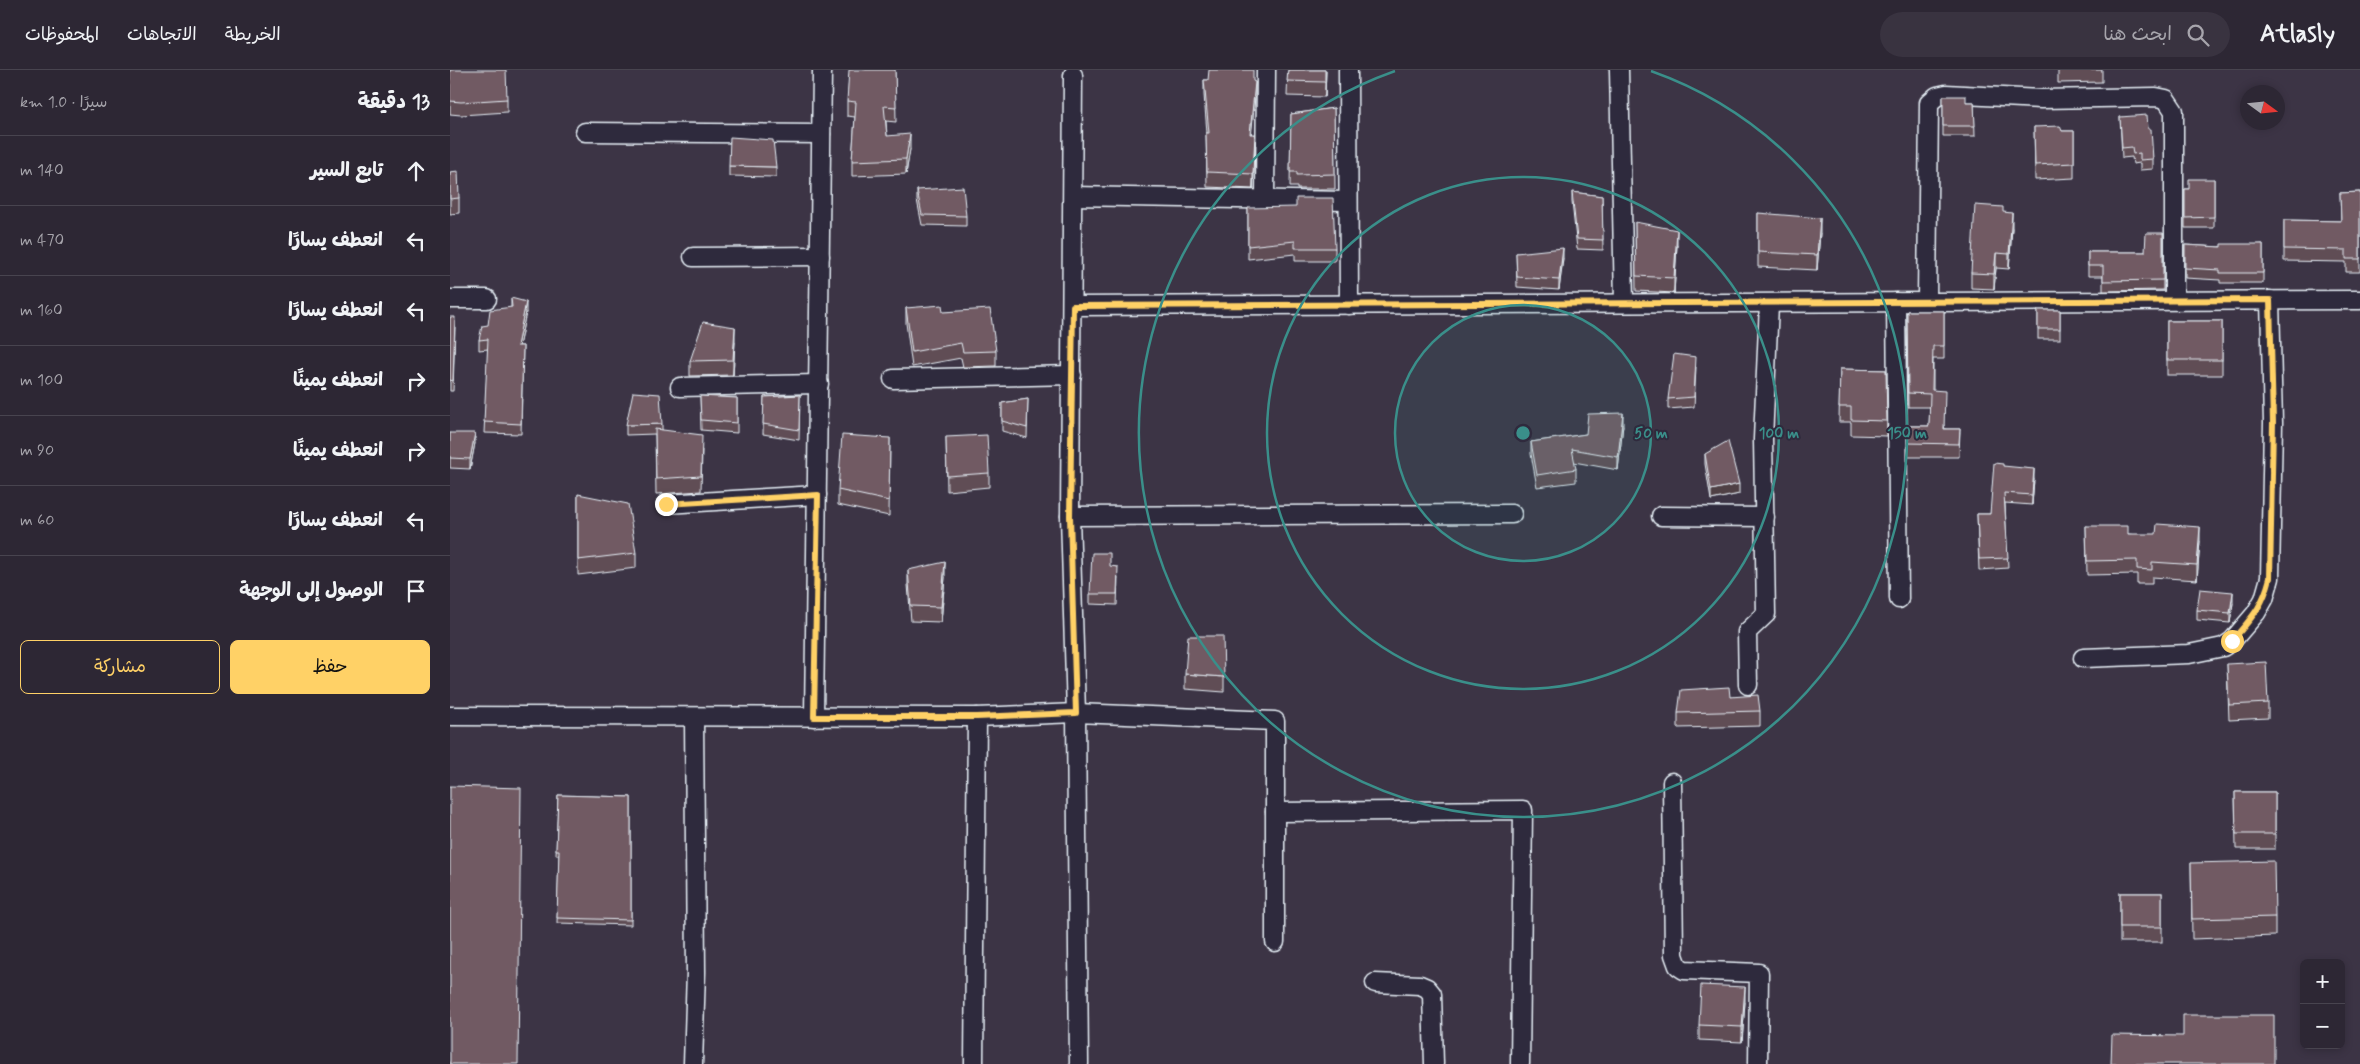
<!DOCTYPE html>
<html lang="ar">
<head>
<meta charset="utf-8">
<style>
	:root { --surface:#2d2734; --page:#393340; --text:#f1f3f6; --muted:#a7a5ac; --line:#48444f; --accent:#ffd166 }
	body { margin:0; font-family:Mynerve,"Playpen Sans Arabic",sans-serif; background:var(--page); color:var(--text); direction:rtl }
	.controls { position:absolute; right:15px; bottom:15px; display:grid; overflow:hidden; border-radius:8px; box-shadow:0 2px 8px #0003 }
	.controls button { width:45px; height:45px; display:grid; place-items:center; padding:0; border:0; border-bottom:1px solid var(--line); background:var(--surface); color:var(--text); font:25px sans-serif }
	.compass { position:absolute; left:1790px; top:15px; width:45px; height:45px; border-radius:50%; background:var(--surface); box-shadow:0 2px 8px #0003; rotate:105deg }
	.stop { position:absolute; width:15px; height:15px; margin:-11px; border:4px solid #ffd166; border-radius:50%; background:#fff }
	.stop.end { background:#ffd166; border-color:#fff; box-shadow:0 1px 5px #0008 }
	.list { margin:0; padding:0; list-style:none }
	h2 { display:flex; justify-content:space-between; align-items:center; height:65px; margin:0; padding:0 20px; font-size:21px }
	h2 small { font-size:16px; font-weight:400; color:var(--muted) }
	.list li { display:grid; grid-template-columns:32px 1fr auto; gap:15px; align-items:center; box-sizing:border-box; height:70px; padding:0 20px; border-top:1px solid var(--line) }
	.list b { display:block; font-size:19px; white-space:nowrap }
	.list em { font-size:16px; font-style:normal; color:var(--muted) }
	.actions { display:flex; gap:10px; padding:15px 20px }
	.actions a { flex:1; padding:11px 0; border:1px solid var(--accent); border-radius:8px; text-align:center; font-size:18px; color:var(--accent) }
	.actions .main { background:var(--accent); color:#111 }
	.icon { flex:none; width:28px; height:28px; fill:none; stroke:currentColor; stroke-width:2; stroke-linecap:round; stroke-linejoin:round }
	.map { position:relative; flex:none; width:1910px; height:994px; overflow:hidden; direction:ltr }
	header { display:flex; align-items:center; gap:30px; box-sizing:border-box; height:70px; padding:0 25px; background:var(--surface); border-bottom:1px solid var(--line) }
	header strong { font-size:24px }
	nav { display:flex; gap:28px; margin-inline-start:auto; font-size:18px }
	.search { width:350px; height:45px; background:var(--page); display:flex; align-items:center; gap:12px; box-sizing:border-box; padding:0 18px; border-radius:28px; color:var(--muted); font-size:19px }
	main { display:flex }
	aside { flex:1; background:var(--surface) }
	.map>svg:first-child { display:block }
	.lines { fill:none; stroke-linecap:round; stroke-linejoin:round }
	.minor-casing { stroke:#e8f1f8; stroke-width:21 }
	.minor { stroke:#2f2a3d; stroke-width:18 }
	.wall { fill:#614d55; stroke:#e8f1f8 }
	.shaded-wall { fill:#4f3f45; stroke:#e8f1f8 }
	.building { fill:#715a63; stroke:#e8f1f8 }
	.route { stroke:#ffd166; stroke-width:6 }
	.ring { fill:none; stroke:#3a8f8a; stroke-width:2.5 }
	.centre { fill:#3a8f8a; stroke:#2f2a3d; stroke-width:2.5 }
	.ring-label { font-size:15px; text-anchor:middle; font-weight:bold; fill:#3a8f8a; stroke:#2f2a3d; stroke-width:4; stroke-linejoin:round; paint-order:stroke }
</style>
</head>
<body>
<header>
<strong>Atlasly</strong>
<div class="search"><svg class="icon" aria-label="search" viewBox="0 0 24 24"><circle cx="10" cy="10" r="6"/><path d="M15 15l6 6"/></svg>ابحث هنا</div>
<nav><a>الخريطة</a><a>الاتجاهات</a><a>المحفوظات</a></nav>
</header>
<main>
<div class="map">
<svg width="1910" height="994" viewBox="0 0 1910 994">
	<rect width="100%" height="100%" fill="#3c3445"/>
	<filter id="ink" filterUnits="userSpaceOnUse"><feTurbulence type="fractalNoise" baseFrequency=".02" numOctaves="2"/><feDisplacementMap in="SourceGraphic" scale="10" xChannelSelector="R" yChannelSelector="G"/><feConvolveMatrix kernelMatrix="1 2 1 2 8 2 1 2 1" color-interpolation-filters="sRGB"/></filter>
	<g filter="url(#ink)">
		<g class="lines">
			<!-- minor casing -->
			<g class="minor-casing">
				<g id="minor">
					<path d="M 898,0 L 899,235"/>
					<path d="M 1169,0 L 1174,232"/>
					<path d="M 623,5 L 620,446 L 626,643 L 629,994"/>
					<path d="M 135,62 L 371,64"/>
					<path d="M 623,126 L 897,131"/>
					<path d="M 815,129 L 816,0"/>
					<path d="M 243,187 L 370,186"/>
					<path d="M 0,229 L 37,229"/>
					<path d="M 1446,232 L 1449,529"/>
					<path d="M 1477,232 L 1479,33 L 1487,26 L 1496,24 L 1591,29 L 1706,27 L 1716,29 L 1724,41 L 1724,230"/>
					<path d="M 623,236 L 1910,230"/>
					<path d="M 443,309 L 622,305"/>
					<path d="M 230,317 L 369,314"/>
					<path d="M 216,434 L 367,425"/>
					<path d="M 620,446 L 1062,444"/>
					<path d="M 1211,446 L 1315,447"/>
					<path d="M 1633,588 L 1739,584 L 1773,577 L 1782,571 L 1806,543 L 1814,529 L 1820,508 L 1823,353 L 1820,230"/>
					<path d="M 1298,615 L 1297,562 L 1316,544 L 1313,369 L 1319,234"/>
					<path d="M 0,646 L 527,647 L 626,643 L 825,651 L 825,872"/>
					<path d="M 364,647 L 372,0"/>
					<path d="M 1222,712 L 1224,885 L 1228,896 L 1234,900 L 1309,903 L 1308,994"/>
					<path d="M 825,742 L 1073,740 L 1070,994"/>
					<path d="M 925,913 L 970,915 L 977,918 L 982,924 L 984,994"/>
					<path d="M 243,994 L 246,902 L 244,647"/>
					<path d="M 524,994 L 527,647"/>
				</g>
			</g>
			<!-- minor -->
			<use href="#minor" class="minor"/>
		</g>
		<!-- wall -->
		<g class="wall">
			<path d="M 0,0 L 57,29 L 57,42 L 11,45 L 0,44 Z"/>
			<path d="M 445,0 L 446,52 L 436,51 L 437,66 L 460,79 L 456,104 L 402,106 L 402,91 L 405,47 L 397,46 L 397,31 Z"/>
			<path d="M 838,0 L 876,0 L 875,27 L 837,26 Z"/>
			<path d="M 1608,0 L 1652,0 L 1652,12 L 1608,13 Z"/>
			<path d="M 754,10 L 803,11 L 805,27 L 801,64 L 805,79 L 803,119 L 757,117 L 756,63 L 757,63 L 754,25 Z"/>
			<path d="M 1493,26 L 1516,32 L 1524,32 L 1525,66 L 1493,66 Z"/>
			<path d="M 884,38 L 885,119 L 847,119 L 847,117 L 840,117 L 841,44 Z"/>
			<path d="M 1670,47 L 1698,59 L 1703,89 L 1703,99 L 1690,100 L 1690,93 L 1683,94 L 1682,87 L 1672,88 Z"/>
			<path d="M 1584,57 L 1612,61 L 1624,61 L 1624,108 L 1585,110 Z"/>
			<path d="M 279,96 L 326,97 L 326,107 L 279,106 Z"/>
			<path d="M 0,102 L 9,128 L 9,143 L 0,144 Z"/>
			<path d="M 1764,109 L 1764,158 L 1735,158 L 1735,119 L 1739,119 Z"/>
			<path d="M 467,120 L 516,146 L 516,156 L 472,155 L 467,130 Z"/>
			<path d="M 1122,122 L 1152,126 L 1153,180 L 1127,179 L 1122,132 Z"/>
			<path d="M 1910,122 L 1910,202 L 1896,202 L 1896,192 L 1834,191 L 1834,150 L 1891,151 L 1890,123 Z"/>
			<path d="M 798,138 L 885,178 L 885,191 L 845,191 L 845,184 L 798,189 Z"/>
			<path d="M 1553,142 L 1562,158 L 1559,199 L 1546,198 L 1544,219 L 1521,218 L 1521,203 Z"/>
			<path d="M 1308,143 L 1370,163 L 1367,200 L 1308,197 Z"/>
			<path d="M 1185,152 L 1227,175 L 1224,223 L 1186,221 Z"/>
			<path d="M 1713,163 L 1713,220 L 1653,221 L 1653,206 L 1638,206 L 1638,182 L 1695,182 Z"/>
			<path d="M 1813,174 L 1813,213 L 1770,213 L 1770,210 L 1735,208 L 1735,175 L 1771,177 Z"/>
			<path d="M 1066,183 L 1113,188 L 1109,220 L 1067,217 Z"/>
			<path d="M 61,228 L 76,242 L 69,276 L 73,276 L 71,364 L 34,363 L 38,279 L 29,280 L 29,270 L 38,255 L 61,238 Z"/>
			<path d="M 456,238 L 493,242 L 546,281 L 546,296 L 513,297 L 511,288 L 462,297 L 456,253 Z"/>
			<rect x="1588" y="240" width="22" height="29"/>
			<path d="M 1457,241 L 1494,241 L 1494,289 L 1483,289 L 1483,320 L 1495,359 L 1510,359 L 1509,387 L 1458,387 L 1458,356 L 1479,356 L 1480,337 L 1458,337 Z"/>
			<path d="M 0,247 L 5,257 L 3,321 L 0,321 Z"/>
			<rect x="1717" y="251" width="55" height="54"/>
			<path d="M 285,272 L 283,305 L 240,306 L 240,291 Z"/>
			<path d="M 1246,297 L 1244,337 L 1218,339 L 1218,329 Z"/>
			<path d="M 1390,299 L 1436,300 L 1437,366 L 1401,365 L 1401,352 L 1389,352 Z"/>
			<path d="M 350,325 L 349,370 L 313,364 L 314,327 Z"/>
			<path d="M 250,326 L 287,328 L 287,363 L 251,360 Z"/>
			<path d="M 578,329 L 577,368 L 552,361 L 552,333 Z"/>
			<path d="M 212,354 L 212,360 L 252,380 L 251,421 L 206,424 L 205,364 L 176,365 L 176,355 Z"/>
			<path d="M 1173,355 L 1168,400 L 1124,392 L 1126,399 L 1126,412 L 1087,417 L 1081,384 L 1081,372 L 1136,364 Z"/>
			<path d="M 0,363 L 25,373 L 20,399 L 0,398 Z"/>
			<path d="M 496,367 L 539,403 L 539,417 L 497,421 Z"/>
			<path d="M 440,368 L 439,446 L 388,435 L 388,420 Z"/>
			<path d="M 1255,384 L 1289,424 L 1261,430 L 1255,394 Z"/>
			<path d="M 1553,396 L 1584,409 L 1582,435 L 1555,433 L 1558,498 L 1529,500 L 1527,444 L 1540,444 Z"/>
			<path d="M 128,424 L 186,483 L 186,498 L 128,505 Z"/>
			<path d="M 1636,456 L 1678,464 L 1750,471 L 1747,510 L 1702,507 L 1702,514 L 1687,514 L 1687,504 L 1637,505 Z"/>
			<path d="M 660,496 L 668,507 L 667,535 L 640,534 L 640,524 Z"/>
			<path d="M 458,500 L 495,507 L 491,552 L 461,551 L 458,515 Z"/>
			<path d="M 1783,533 L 1780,553 L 1747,550 L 1747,540 Z"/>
			<path d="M 1777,594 L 1818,633 L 1818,648 L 1779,650 Z"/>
			<path d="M 735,604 L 774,607 L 774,622 L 735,619 Z"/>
			<path d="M 1280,627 L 1310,641 L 1310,656 L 1228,658 L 1228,643 Z"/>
			<path d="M 1785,722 L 1825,722 L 1825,779 L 1786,779 Z"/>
			<path d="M 108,725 L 181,727 L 181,855 L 107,853 L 109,785 L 106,785 Z"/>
			<path d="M 1741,793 L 1825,847 L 1825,866 L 1742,869 Z"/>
			<rect x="1670" y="823" width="42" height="49"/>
			<path d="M 1295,932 L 1292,972 L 1249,970 L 1249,955 Z"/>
		</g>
		<!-- shaded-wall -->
		<g class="shaded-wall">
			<path d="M 875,0 L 876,0 L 875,27 Z"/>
			<path d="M 805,12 L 805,27 L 800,79 L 800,64 Z"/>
			<path d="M 460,64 L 460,79 L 456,104 L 456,89 Z"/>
			<path d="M 805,64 L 805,79 L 803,119 L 803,104 Z"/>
			<path d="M 1562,143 L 1562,158 L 1559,199 L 1559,184 Z"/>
			<path d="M 1370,148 L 1370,163 L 1367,200 L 1367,185 Z"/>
			<path d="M 1227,160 L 1227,175 L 1224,223 L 1224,208 Z"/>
			<path d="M 1113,178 L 1113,188 L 1109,220 L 1109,210 Z"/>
			<path d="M 1546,183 L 1546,198 L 1544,219 L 1544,204 Z"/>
			<path d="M 76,232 L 76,242 L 67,286 L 67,276 Z"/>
			<path d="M 285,257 L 285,272 L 283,305 L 283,290 Z"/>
			<path d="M 1173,343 L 1173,355 L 1168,400 L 1168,387 Z"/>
			<path d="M 25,363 L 25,373 L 20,399 L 20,389 Z"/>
			<path d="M 1584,399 L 1584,409 L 1582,435 L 1582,425 Z"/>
			<path d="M 1289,414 L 1289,424 L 1261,430 L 1261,420 Z"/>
			<path d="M 1750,457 L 1750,471 L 1747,510 L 1747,495 Z"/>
			<path d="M 495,492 L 495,507 L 491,552 L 491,537 Z"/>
			<path d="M 1783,522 L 1783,533 L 1780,553 L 1780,543 Z"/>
			<path d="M 1295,917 L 1295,932 L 1292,972 L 1292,957 Z"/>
		</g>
		<!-- building -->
		<g class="building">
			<path d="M 0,0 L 56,0 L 57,29 L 11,32 L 0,31 Z"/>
			<path d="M 399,0 L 445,0 L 446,37 L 434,36 L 437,66 L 460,64 L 456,89 L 402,91 L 406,32 L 397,31 Z"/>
			<path d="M 759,0 L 803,0 L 803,11 L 805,12 L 800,64 L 805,64 L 803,104 L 757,102 L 756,63 L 759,63 L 754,10 L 758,10 Z"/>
			<path d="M 838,0 L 875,0 L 875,12 L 837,11 Z"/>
			<path d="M 1493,26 L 1516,26 L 1516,32 L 1524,32 L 1525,56 L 1493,56 Z"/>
			<path d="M 884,38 L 885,104 L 847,105 L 847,102 L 840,102 L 841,44 Z"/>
			<path d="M 1697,45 L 1698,59 L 1701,59 L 1703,89 L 1690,90 L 1690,83 L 1683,84 L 1682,77 L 1672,78 L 1670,47 Z"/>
			<path d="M 1610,56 L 1612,61 L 1624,61 L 1624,93 L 1585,95 L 1584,57 Z"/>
			<path d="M 280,67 L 323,70 L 326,97 L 279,96 Z"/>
			<path d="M 8,101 L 9,128 L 0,129 L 0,102 Z"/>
			<path d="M 1739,109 L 1764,109 L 1764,147 L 1735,148 L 1735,119 L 1739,119 Z"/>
			<path d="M 513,117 L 516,146 L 472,145 L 467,120 Z"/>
			<path d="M 1122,122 L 1152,126 L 1153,170 L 1127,169 Z"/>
			<path d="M 1910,122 L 1910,189 L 1896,189 L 1896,180 L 1834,179 L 1834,150 L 1891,151 L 1890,123 Z"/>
			<path d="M 846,128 L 883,128 L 885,178 L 845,178 L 845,171 L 798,176 L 798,138 L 846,137 Z"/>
			<path d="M 1525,135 L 1553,137 L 1553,142 L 1562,143 L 1559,184 L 1546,183 L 1544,204 L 1521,203 Z"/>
			<path d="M 1308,143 L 1370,148 L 1367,185 L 1308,182 Z"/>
			<path d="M 1185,152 L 1227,160 L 1224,208 L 1186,206 Z"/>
			<path d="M 1696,163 L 1713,163 L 1713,210 L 1653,211 L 1653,196 L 1638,196 L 1638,182 L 1695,182 Z"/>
			<path d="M 1771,174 L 1813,174 L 1813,203 L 1770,203 L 1770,200 L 1735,198 L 1735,175 L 1771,177 Z"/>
			<path d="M 1113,178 L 1109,210 L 1067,207 L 1066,183 Z"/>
			<path d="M 61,228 L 76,232 L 67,276 L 73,276 L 71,354 L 34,352 L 38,269 L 29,270 L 32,256 L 38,255 L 40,240 L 62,237 Z"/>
			<path d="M 492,235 L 493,242 L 540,239 L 546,281 L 513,282 L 511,273 L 462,282 L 456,238 Z"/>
			<rect x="1588" y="240" width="22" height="19"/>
			<path d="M 1457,241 L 1494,241 L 1494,276 L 1483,276 L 1482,320 L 1495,321 L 1494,359 L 1510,359 L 1509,374 L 1458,373 L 1458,356 L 1479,356 L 1480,324 L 1458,323 Z"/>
			<path d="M 0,247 L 5,247 L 3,311 L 0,310 Z"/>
			<rect x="1717" y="251" width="55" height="39"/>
			<path d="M 253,252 L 285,257 L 283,290 L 240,291 Z"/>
			<path d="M 1224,284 L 1246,287 L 1244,327 L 1218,329 Z"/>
			<path d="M 1390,299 L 1436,300 L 1437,351 L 1401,350 L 1401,337 L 1389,337 Z"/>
			<path d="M 183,322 L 210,324 L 212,354 L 176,355 Z"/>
			<path d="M 350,325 L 349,360 L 313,354 L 314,327 Z"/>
			<path d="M 250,326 L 287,328 L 287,353 L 251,350 Z"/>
			<path d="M 578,329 L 577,358 L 552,351 L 552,333 Z"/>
			<path d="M 1173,343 L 1168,387 L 1122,379 L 1126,399 L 1087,405 L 1081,372 L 1136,364 L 1138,344 Z"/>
			<path d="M 205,359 L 252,365 L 251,406 L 206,409 Z"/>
			<path d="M 0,363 L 25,363 L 20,389 L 0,388 Z"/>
			<path d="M 392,365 L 440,368 L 439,431 L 388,420 Z"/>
			<path d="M 537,365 L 539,403 L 497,406 L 496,367 Z"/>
			<path d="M 1278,371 L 1289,414 L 1261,420 L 1255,384 Z"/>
			<path d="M 1544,393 L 1553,394 L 1553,396 L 1584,399 L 1582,425 L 1554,423 L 1558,488 L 1529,489 L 1527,444 L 1540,444 Z"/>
			<path d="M 128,424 L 178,434 L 186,483 L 128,490 Z"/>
			<path d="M 1707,454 L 1750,457 L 1747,495 L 1702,492 L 1702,500 L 1687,499 L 1687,490 L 1637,491 L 1636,456 L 1678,456 L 1678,464 L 1706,464 Z"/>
			<path d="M 642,483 L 660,483 L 660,496 L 668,497 L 667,524 L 640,524 Z"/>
			<path d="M 495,492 L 491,537 L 461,536 L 458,500 Z"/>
			<path d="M 1750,519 L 1783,522 L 1780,543 L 1747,540 Z"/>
			<path d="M 738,566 L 773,566 L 774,607 L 735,604 Z"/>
			<path d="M 1816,592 L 1818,633 L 1779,635 L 1777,594 Z"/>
			<path d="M 1279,617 L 1280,627 L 1308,625 L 1310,641 L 1228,643 L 1231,620 Z"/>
			<path d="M 0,716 L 71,718 L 68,994 L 0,994 Z"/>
			<path d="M 1785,722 L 1825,722 L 1825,764 L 1786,764 Z"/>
			<path d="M 108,725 L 181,727 L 181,850 L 107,848 L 109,780 L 106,780 Z"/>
			<path d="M 1824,791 L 1825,847 L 1742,849 L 1741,793 Z"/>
			<rect x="1670" y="823" width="42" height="34"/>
			<path d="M 1251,915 L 1295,917 L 1292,957 L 1249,955 Z"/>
			<path d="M 1733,945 L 1824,945 L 1824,994 L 1661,994 L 1662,965 L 1733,966 Z"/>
		</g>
	</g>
	<g class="lines" filter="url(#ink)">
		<!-- route -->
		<path class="route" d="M 216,434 L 368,425 L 364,647 L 527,647 L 626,643 L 620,446 L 623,236 L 1820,230 L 1823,353 L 1820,508 C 1812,539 1801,548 1782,571"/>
	</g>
	<!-- distance rings -->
	<circle cx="1073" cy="363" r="128" fill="#3a8f8a" fill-opacity=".12"/>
	<g class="ring">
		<circle cx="1073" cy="363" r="128"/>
		<circle cx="1073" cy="363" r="256"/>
		<path d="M1201 1A384 384 0 1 1 945 1"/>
	</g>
	<circle cx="1073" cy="363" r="8" class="centre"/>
	<g class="ring-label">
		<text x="1201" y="368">50 m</text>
		<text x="1329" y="368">100 m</text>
		<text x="1457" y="368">150 m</text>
	</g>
</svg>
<div class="controls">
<button>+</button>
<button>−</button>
</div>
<svg class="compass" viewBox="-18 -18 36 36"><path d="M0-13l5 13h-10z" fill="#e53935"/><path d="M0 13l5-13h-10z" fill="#a7a5ac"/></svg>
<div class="stop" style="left:1782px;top:571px"></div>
<div class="stop end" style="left:216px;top:434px"></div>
</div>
<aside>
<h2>13 دقيقة<small>سيرًا · 1.0 km</small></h2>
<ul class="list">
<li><svg class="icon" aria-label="ahead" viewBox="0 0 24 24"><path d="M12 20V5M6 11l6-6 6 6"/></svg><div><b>تابع السير</b></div><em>140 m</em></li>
<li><svg class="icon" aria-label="left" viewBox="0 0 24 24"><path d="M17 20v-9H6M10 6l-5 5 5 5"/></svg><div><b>انعطف يسارًا</b></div><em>470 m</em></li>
<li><svg class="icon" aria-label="left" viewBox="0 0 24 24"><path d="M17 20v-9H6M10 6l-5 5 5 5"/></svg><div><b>انعطف يسارًا</b></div><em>160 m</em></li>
<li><svg class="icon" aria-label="right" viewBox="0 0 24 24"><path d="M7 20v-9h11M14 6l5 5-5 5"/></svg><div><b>انعطف يمينًا</b></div><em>100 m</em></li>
<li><svg class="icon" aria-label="right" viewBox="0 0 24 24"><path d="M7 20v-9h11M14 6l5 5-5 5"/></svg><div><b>انعطف يمينًا</b></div><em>90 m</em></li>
<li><svg class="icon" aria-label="left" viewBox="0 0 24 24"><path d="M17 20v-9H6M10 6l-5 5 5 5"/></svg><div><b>انعطف يسارًا</b></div><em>60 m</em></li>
<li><svg class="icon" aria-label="arrive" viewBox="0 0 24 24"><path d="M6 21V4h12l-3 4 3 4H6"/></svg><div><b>الوصول إلى الوجهة</b></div></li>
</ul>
<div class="actions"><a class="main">حفظ</a><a>مشاركة</a></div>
</aside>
</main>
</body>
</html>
